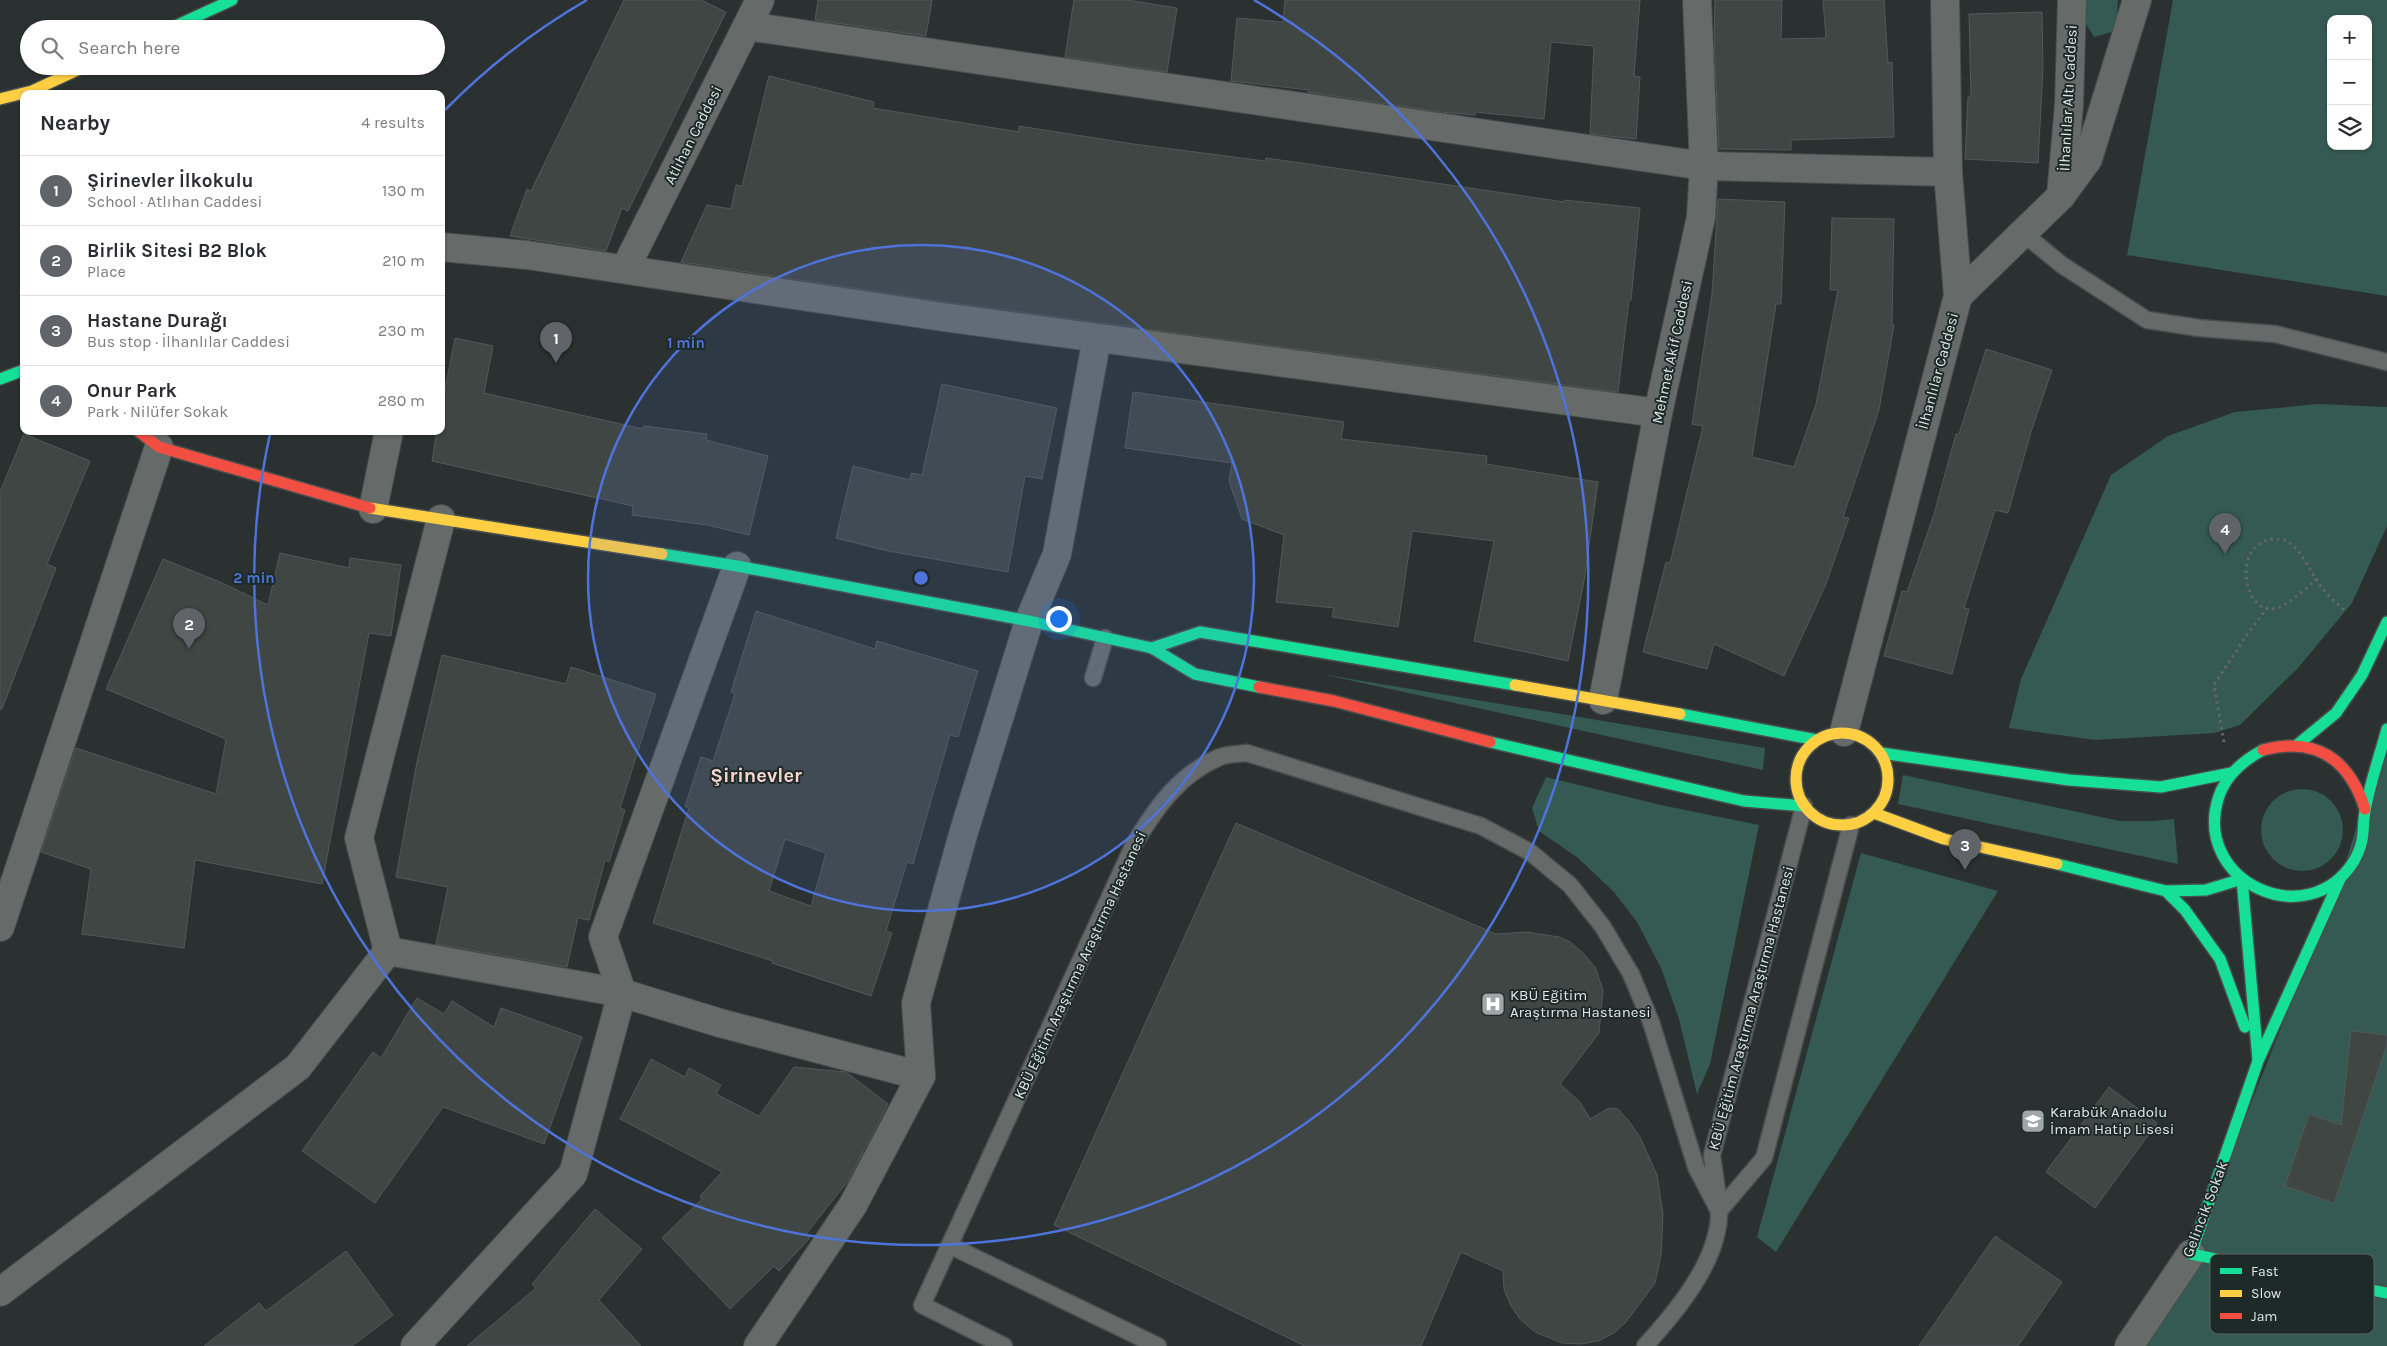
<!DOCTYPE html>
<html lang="en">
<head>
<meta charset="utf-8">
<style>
	:root { --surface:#fff; --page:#f2f2f3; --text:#2b2b33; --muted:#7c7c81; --line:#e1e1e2; --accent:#606367 }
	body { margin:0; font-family:Karla,sans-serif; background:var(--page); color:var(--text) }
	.controls { position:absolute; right:15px; top:15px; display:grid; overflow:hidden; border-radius:10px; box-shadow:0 1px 4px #0004 }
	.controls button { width:45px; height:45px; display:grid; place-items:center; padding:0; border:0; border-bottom:1px solid var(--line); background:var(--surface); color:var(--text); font:25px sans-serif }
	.you { position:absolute; left:1058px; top:618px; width:18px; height:18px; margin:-12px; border:4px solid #fff; border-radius:50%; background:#1a73e8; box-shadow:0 0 0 8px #1a73e833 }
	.badge { display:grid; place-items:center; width:32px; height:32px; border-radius:50%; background:var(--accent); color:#fff; font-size:16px; font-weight:700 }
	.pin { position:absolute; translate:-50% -41px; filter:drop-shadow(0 1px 2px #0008) }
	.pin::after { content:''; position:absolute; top:26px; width:18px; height:15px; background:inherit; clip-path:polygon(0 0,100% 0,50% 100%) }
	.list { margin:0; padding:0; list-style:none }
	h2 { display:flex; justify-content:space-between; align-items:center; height:65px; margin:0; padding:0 20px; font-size:21px }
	h2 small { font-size:16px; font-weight:400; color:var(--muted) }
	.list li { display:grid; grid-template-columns:32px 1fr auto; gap:15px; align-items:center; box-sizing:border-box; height:70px; padding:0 20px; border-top:1px solid var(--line) }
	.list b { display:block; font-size:19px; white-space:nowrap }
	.list p { margin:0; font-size:16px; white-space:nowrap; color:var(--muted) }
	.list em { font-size:16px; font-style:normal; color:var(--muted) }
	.icon { flex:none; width:28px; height:28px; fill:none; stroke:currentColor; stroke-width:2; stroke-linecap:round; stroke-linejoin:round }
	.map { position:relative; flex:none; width:2387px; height:1346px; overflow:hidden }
	.search { position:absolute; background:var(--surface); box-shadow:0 1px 4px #0004; left:20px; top:20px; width:425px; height:55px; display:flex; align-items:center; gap:12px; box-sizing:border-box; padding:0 18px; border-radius:28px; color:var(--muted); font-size:19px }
	.panel { position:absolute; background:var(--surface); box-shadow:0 1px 4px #0004; left:20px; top:90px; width:425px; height:345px; border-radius:10px }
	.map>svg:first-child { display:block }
	.green { fill:#355a53; fill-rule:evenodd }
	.building { fill:#3f4644; stroke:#535958; fill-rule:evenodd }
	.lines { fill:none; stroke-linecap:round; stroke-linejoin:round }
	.lane-casing { stroke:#484e4d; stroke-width:19 }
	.street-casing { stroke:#484e4d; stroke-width:30 }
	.fast-casing { stroke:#484e4d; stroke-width:14 }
	.slow-casing { stroke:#484e4d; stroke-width:14 }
	.jam-casing { stroke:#484e4d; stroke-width:14 }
	.path { stroke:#636766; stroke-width:3; stroke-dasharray:2.5 4; stroke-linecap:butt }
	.lane { stroke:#666b6a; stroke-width:16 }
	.street { stroke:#666b6a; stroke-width:28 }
	.fast { stroke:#16e098; stroke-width:11 }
	.slow { stroke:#ffcf43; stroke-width:11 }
	.jam { stroke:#f24e42; stroke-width:11 }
	.ring { fill:none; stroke:#4e74db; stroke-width:2.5 }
	.labels { text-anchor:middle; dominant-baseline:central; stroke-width:4; stroke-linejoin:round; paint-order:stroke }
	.street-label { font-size:15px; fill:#dfe7e5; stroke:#1e2a28 }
	.poi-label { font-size:15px; fill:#dfe7e5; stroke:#1e2a28; text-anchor:start }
	.district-label { font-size:20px; font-weight:bold; fill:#f8d5cf; stroke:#1e2a28 }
	.key { fill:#1e2a28; stroke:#586361; stroke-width:1 }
	.key-label { font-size:14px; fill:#dfe7e5 }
	.centre { fill:#4e74db; stroke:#1e2a28; stroke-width:2.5 }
	.ring-label { font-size:15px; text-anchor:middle; font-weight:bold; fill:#4e74db; stroke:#1e2a28; stroke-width:4; stroke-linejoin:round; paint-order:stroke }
</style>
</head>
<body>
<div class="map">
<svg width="2387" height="1346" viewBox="0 0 2387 1346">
	<rect width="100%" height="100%" fill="#2a3130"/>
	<!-- green -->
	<g class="green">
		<path d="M 2085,0 L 2118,0 L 2117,16 L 2112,32 L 2094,37 L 2085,22 Z"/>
		<path d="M 2173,0 L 2387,0 L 2387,296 L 2127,255 ZM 2331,19 L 2368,19 L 2368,146 L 2331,146 Z"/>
		<path d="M 2318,404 L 2387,407 L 2387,526 L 2352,603 L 2298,668 L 2240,725 L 2214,733 L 2095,740 L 2009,728 L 2021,679 L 2111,475 L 2168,436 L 2235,412 Z"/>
		<path d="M 1321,674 L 1765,748 L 1763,770 Z"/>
		<path d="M 2387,729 L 2387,1346 L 2126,1346 L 2191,1254 L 2341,877 Z"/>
		<path d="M 1903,775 L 2120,821 L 2152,821 L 2174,819 L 2178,864 L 1898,804 Z"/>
		<path d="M 1546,777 L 1661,805 L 1759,825 L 1710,1064 L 1697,1094 L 1679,1019 L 1661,968 L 1637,922 L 1614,892 L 1578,858 L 1539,831 L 1532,808 Z"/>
		<circle cx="2302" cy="830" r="41"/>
		<path d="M 1861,853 L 1998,891 L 1776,1252 L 1757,1237 Z"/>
	</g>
	<!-- building -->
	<g class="building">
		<path d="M 624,0 L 701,0 L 726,12 L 628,211 L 622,208 L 606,251 L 510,236 L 527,189 L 531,191 Z"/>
		<path d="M 818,0 L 932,0 L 926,36 L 815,20 Z"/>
		<path d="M 1074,0 L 1127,0 L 1177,8 L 1167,72 L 1065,57 Z"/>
		<path d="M 1285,0 L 1640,0 L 1634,76 L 1640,77 L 1636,139 L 1590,134 L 1594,46 L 1551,42 L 1544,119 L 1475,112 L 1475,115 L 1441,112 L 1308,92 L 1309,90 L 1231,81 L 1237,18 L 1283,22 Z"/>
		<path d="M 1715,0 L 1782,0 L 1781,39 L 1826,38 L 1823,0 L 1884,0 L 1888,63 L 1892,62 L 1894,137 L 1791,140 L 1791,150 L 1719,149 L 1714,40 Z"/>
		<path d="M 2042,12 L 2043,68 L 2038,163 L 1965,159 L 1968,97 L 1971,97 L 1969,14 Z"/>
		<path d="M 769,76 L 874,102 L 873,108 L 1019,132 L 1019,126 L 1133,144 L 1265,161 L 1266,158 L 1308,164 L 1564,202 L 1564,200 L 1640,208 L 1631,300 L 1629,300 L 1618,392 L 945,302 L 681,262 L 707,205 L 731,209 L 736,185 L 742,186 Z"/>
		<path d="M 1718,199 L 1785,202 L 1781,304 L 1776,304 L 1752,457 L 1794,467 L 1816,404 L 1838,290 L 1830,290 L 1832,218 L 1894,219 L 1892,325 L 1894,325 L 1879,410 L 1843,517 L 1849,518 L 1826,584 L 1784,676 L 1714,644 L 1707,669 L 1643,652 L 1666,562 L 1670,563 L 1703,426 L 1692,424 L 1712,294 Z"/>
		<path d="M 455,338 L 493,346 L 484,393 L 643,429 L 644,426 L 707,434 L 706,440 L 768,456 L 749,535 L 707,525 L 632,515 L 633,506 L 432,461 L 437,431 L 441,431 L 441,410 Z"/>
		<path d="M 1986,349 L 2052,370 L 2031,432 L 2008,513 L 1995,510 L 1964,608 L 1969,609 L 1952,674 L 1884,656 L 1902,591 L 1907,592 L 1934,514 L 1956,434 L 1959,434 Z"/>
		<path d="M 942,384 L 1057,408 L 1042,479 L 1025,476 L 1008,572 L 888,551 L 836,538 L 853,466 L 910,480 L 911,473 L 922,475 Z"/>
		<path d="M 1133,392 L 1344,422 L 1341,439 L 1487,456 L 1486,464 L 1598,482 L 1584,581 L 1568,661 L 1474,641 L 1494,541 L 1412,531 L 1398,627 L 1332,617 L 1334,608 L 1276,602 L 1284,535 L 1242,519 L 1229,481 L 1232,463 L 1125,448 Z"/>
		<path d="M 24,434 L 90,461 L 47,564 L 56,568 L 2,709 L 0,709 L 0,492 Z"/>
		<path d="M 280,553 L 349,568 L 350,558 L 401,565 L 391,636 L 369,633 L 322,884 L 195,860 L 184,948 L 82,934 L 91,869 L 41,852 L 76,748 L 216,794 L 226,739 L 106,689 L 163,559 L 220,582 L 268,605 Z"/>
		<path d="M 756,611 L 875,649 L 877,641 L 978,671 L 958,737 L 950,735 L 913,864 L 907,862 L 886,931 L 892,933 L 871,996 L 772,963 L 773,961 L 653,923 L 689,808 L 685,806 L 701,757 L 713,761 L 735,694 L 731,692 ZM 785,839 L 826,853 L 811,906 L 769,891 Z"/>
		<path d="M 442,655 L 566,684 L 571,667 L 656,694 L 620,808 L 625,810 L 609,862 L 605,860 L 589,920 L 578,918 L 567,967 L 436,944 L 448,887 L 396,877 L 417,762 Z"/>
		<path d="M 1236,823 L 1496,934 L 1526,932 L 1559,937 L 1570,942 L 1584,954 L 1595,967 L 1603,990 L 1599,1033 L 1560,1084 L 1580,1102 L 1590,1119 L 1609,1108 L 1618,1109 L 1628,1120 L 1640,1137 L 1657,1175 L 1663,1214 L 1661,1256 L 1655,1283 L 1626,1322 L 1614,1333 L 1598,1341 L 1581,1344 L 1562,1343 L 1535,1332 L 1520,1319 L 1511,1306 L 1504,1289 L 1503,1271 L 1461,1252 L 1421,1346 L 1305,1346 L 1054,1225 Z"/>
		<path d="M 417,998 L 444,1014 L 452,1001 L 494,1027 L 501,1008 L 582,1037 L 544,1144 L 443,1107 L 375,1203 L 302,1151 L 373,1052 L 381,1058 Z"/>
		<path d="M 2351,1031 L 2387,1035 L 2387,1045 L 2334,1203 L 2285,1186 L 2309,1114 L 2341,1125 Z"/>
		<path d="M 651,1059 L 685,1077 L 689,1068 L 721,1085 L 716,1094 L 759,1116 L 794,1067 L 846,1072 L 888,1104 L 848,1181 L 806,1234 L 810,1238 L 779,1271 L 774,1266 L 730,1309 L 662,1238 L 702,1199 L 700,1196 L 722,1172 L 620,1119 Z"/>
		<path d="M 2109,1087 L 2157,1123 L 2095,1208 L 2046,1172 Z"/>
		<path d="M 595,1209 L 642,1249 L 599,1300 L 641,1346 L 467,1346 L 536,1288 L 532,1284 Z"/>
		<path d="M 1995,1236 L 2062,1282 L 2018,1346 L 1919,1346 Z"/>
		<path d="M 346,1251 L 393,1315 L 352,1346 L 204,1346 L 259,1303 L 266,1311 Z"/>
	</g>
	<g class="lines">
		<!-- lane casing -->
		<g class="lane-casing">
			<g id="lane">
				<path d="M 2024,234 L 2062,265 L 2147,320 L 2199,328 L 2275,334 L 2387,362"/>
				<path d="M 1093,678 L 1105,638"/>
				<path d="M 1719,1211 L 1764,1158 L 1851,825"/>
				<path d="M 951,1246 L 1158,1346"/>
				<path d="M 1004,1346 L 922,1305 L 1134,844 C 1156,808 1179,774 1220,757 C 1228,754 1238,754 1247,753 L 1481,826 L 1530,852 L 1570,885 L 1603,927 L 1631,974 L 1651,1022 L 1696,1167 L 1719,1211"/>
				<path d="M 1645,1346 C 1676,1312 1721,1259 1719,1209 C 1718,1191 1714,1173 1712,1155 L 1804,806"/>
			</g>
		</g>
		<!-- street casing -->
		<g class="street-casing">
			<g id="street">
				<path d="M 747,26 L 1704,166 L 1948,172"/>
				<path d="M 2061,196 L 2069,105 L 2072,0"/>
				<path d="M 441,247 L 527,255 L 943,317 L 1658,413"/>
				<path d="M 625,269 L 760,0"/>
				<path d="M 1958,296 L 2061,196 L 2088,159 L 2137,0"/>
				<path d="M 373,509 L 389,431"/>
				<path d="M 1603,700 L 1658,413 L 1701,217 L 1704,166 L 1697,0"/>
				<path d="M 1844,732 L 1958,296 L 1948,172 L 1945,0"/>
				<path d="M 0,927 L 159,447"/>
				<path d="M 388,951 L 622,993 L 720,1023 L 921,1076"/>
				<path d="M 0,1292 L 298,1067 L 388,951 L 359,838 L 441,519"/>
				<path d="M 415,1346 L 573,1174 L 622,993 L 603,937 L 737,566"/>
				<path d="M 758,1346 L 853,1205 L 921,1076 L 916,1003 L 964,831 L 1029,621 L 1057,554 L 1097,338"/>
				<path d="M 2129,1346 L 2191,1254"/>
			</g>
		</g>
		<!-- fast casing -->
		<g class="fast-casing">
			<g id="fast">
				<path d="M 169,29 L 232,0"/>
				<path d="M 0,379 L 24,370"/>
				<path d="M 662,554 L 737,566 L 1029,621 L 1152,648 L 1195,674 L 1259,687"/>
				<path d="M 1152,648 L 1200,632 L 1515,685"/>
				<path d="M 1680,714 L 1817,740"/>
				<path d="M 1490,742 L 1744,801 L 1804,806"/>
				<path d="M 2297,745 L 2336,713 L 2362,675 L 2387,622"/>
				<path d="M 2263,750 C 2242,761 2225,776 2218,799 C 2193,882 2308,935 2354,861 C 2367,838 2361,828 2366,806 C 2371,780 2380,755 2387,729"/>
				<path d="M 1881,753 L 2069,780 L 2161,787 L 2231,773"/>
				<path d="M 2057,864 L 2166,891 L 2206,890 L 2242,879 L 2258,1060"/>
				<path d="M 2341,877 L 2258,1061 L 2191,1254 L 2387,1293"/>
				<path d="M 2166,891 L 2185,910 L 2220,959 L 2245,1027"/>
			</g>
		</g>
		<!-- slow casing -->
		<g class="slow-casing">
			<g id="slow">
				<path d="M 0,99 L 32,91 L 86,66"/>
				<path d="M 370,508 L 662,554"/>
				<path d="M 1515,685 L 1680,714"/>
				<circle cx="1842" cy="779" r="46"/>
				<path d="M 1874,813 L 1944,839 L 2057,864"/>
			</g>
		</g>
		<!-- jam casing -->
		<g class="jam-casing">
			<g id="jam">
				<path d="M 138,431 L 159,447 L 370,508"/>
				<path d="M 1259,687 L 1334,701 L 1490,742"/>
				<path d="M 2263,750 C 2316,736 2349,759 2365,809"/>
			</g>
		</g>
		<!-- path -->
		<g class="path">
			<path d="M 2317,579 C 2306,588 2294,600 2282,606 C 2252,621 2239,575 2250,554 C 2254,547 2261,543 2268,539 C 2273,539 2279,539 2284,540 C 2302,547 2311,575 2323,589 C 2329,597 2338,604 2345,611"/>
			<path d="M 2224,742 L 2214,685 L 2246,636 L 2267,608"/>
		</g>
		<!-- lane -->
		<use href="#lane" class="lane"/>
		<!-- street -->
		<use href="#street" class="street"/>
		<!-- fast -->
		<use href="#fast" class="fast"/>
		<!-- slow -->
		<use href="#slow" class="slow"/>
		<!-- jam -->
		<use href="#jam" class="jam"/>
	</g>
	<!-- distance rings -->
	<circle cx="921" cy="578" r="333" fill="#4e74db" fill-opacity=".12"/>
	<g class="ring">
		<circle cx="921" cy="578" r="333"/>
		<path d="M445 110A667 667 0 0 1 587 0M1254 0A667 667 0 1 1 270 434"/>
	</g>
	<!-- icons -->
	<defs>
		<g id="hospital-square" transform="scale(1.25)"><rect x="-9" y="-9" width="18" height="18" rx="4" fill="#a0a7a6" stroke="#1e2a28"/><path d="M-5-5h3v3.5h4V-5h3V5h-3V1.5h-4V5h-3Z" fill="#fff"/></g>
		<g id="school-square" transform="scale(1.25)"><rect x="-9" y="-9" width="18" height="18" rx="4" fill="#a0a7a6" stroke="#1e2a28"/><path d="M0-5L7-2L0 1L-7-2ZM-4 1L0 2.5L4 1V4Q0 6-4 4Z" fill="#fff"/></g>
	</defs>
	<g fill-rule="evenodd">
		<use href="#hospital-square" x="1493" y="1004"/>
		<use href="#school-square" x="2033" y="1121"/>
	</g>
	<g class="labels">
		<!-- street labels -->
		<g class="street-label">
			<text transform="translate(2068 98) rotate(-87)">İlhanlılar Altı Caddesi</text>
			<text transform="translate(693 135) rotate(-63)">Atlıhan Caddesi</text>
			<text transform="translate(1672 352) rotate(-78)">Mehmet Akif Caddesi</text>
			<text transform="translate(1938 371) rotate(-75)">İlhanlılar Caddesi</text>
			<text transform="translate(1080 965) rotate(-65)">KBÜ Eğitim Araştırma Araştırma Hastanesi</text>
			<text transform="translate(1751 1008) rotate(-75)">KBÜ Eğitim Araştırma Araştırma Hastanesi</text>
			<text transform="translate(2205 1209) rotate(-69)">Gelincik Sokak</text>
		</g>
		<!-- poi labels -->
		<g class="poi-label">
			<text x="1510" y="995">KBÜ Eğitim<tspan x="1510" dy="17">Araştırma Hastanesi</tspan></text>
			<text x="2050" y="1112">Karabük Anadolu<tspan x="2050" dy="17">İmam Hatip Lisesi</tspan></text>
		</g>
		<!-- district labels -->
		<g class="district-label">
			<text x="756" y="775">Şirinevler</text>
		</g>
	</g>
	<!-- legend -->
	<rect x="2210" y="1254" width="164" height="80" rx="8" class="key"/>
	<rect x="2220" y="1268" width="22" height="6" fill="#16e098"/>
	<rect x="2220" y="1290" width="22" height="7" fill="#ffcf43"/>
	<rect x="2220" y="1313" width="22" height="6" fill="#f24e42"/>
	<g class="key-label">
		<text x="2251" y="1276">Fast</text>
		<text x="2251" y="1298">Slow</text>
		<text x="2251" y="1321">Jam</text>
	</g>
	<circle cx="921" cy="578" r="8" class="centre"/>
	<g class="ring-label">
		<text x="686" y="348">1 min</text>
		<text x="254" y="583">2 min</text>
	</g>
</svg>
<div class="controls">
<button>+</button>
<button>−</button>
<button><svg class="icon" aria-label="layers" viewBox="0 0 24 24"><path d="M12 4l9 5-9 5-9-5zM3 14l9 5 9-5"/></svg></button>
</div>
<div class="you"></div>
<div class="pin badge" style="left:556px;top:363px">1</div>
<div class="pin badge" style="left:189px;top:649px">2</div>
<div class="pin badge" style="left:1965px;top:870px">3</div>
<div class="pin badge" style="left:2225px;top:554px">4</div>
<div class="search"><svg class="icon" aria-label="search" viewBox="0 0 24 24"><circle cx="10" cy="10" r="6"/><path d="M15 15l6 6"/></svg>Search here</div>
<section class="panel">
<h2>Nearby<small>4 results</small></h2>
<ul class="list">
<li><span class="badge">1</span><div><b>Şirinevler İlkokulu</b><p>School · Atlıhan Caddesi</p></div><em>130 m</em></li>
<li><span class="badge">2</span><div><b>Birlik Sitesi B2 Blok</b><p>Place</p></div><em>210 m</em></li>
<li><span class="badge">3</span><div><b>Hastane Durağı</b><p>Bus stop · İlhanlılar Caddesi</p></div><em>230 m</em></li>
<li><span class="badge">4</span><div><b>Onur Park</b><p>Park · Nilüfer Sokak</p></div><em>280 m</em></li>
</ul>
</section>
</div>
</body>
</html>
